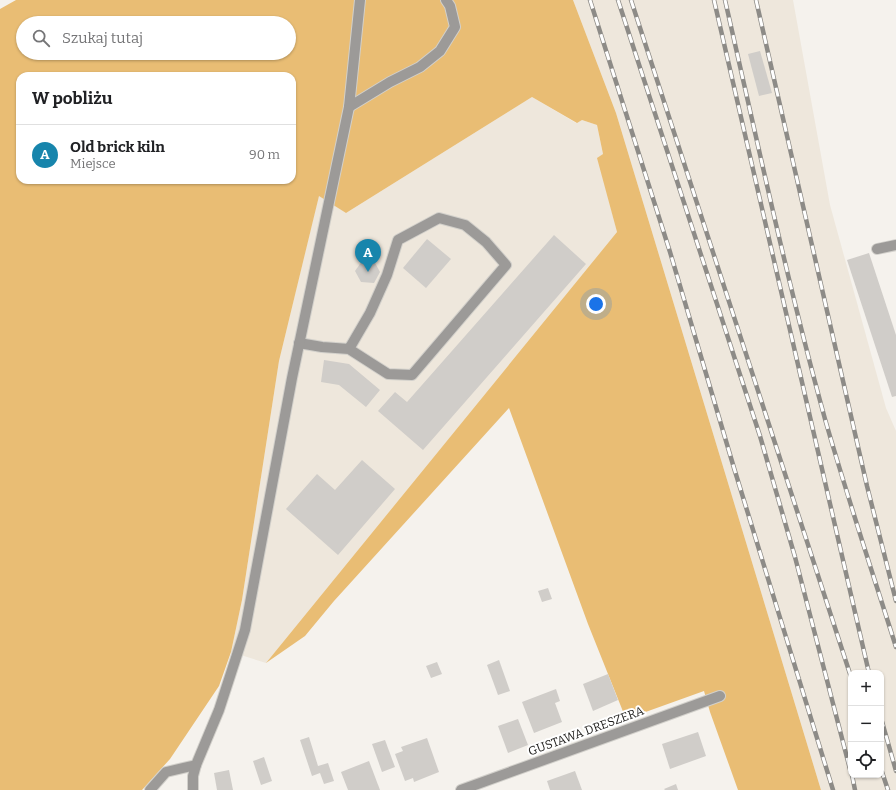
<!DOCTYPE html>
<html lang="pl">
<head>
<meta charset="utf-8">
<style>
	:root { --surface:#fff; --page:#f6f6f6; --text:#202124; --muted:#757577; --line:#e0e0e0; --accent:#1785ac }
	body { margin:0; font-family:Bitter,serif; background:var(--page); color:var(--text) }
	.controls { position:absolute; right:12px; bottom:12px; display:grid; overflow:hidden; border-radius:8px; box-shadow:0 1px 3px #0004 }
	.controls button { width:36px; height:36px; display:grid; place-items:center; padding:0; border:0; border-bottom:1px solid var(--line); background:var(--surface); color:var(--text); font:20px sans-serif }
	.you { position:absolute; left:596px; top:304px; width:14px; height:14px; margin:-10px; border:3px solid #fff; border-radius:50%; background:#1a73e8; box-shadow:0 0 0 6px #1a73e833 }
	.badge { display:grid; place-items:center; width:26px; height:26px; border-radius:50%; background:var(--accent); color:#fff; font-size:13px; font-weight:700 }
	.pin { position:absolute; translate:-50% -33px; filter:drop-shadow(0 1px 2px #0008) }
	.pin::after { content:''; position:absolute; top:21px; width:14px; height:12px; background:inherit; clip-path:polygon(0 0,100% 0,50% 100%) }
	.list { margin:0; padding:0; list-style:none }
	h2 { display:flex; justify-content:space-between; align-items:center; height:52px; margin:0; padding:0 16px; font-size:17px }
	h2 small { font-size:13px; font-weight:400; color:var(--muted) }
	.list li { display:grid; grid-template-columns:26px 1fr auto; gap:12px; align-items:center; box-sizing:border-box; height:60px; padding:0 16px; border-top:1px solid var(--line) }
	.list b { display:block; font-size:15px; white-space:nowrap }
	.list p { margin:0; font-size:13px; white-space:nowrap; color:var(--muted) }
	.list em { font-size:13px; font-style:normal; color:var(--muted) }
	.icon { flex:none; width:22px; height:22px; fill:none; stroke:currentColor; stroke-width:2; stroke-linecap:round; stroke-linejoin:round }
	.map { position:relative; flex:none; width:896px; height:790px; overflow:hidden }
	.search { position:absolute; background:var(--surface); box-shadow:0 1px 3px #0004; left:16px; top:16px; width:280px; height:44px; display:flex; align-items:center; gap:10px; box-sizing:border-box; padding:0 14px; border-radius:22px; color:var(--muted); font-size:15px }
	.panel { position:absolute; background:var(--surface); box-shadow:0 1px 3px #0004; left:16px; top:72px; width:280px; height:112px; border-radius:12px }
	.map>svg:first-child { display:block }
	.built { fill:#eee7dc; fill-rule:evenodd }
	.forest { fill:#e9bd74; fill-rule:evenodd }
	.building { fill:#d0cdc9 }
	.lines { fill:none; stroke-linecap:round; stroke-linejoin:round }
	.lane-casing { stroke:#d2d0cb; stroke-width:12 }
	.street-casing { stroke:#d2d0cb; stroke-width:12 }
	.lane { stroke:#9c9a98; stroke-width:10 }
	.street { stroke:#9c9a98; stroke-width:10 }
	.rail-casing { stroke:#8d8b87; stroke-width:4.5 }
	.rail { stroke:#fff; stroke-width:3; stroke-dasharray:9; stroke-linecap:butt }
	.labels { text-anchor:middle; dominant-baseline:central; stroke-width:4; stroke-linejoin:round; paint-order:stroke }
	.street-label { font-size:12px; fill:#1d1c1a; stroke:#fff }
</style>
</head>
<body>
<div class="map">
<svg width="896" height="790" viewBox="0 0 896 790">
	<rect width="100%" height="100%" fill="#f5f2ed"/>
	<!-- built -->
	<g class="built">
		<path d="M 573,0 L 793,0 L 830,205 L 886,408 L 896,431 L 896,790 L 821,790 L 616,113 ZM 851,673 L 881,673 L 881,775 L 851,775 Z"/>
		<path d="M 532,97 L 576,123 L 582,120 L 597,125 L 603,154 L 598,158 L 617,232 L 266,663 L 231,652 L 242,600 L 279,361 L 319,195 L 346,213 Z"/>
	</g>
	<!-- forest -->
	<path class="forest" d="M 16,0 L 573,0 L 616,113 L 821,790 L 738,790 L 710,712 L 704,691 L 626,719 L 588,624 L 509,408 L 334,601 L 305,636 L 266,663 L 617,232 L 597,158 L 603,154 L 597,125 L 582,120 L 577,123 L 532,97 L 346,213 L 319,196 L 279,361 L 242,600 L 231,652 L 219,686 L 170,759 L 142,790 L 0,790 L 0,9 ZM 23,23 L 289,23 L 289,53 L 23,53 ZM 20,76 L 292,76 L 292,180 L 20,180 Z"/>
	<!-- building -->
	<g class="building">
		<path d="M 760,51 L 772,93 L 759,96 L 748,54 Z"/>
		<path d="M 554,235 L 586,264 L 423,450 L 378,411 L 395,392 L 407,402 Z"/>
		<path d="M 427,239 L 451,259 L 426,288 L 403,268 Z"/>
		<path d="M 869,253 L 896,335 L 896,396 L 892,397 L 847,260 Z"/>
		<path d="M 362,261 L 374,261 L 380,272 L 374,283 L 361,282 L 355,271 Z"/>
		<path d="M 324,360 L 349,364 L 380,390 L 366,407 L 339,385 L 321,382 Z"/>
		<path d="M 362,460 L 395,489 L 338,555 L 286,509 L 317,474 L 335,490 Z"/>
		<path d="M 548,588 L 552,599 L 542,602 L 538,591 Z"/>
		<path d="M 499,660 L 510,691 L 498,695 L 487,665 Z"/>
		<path d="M 437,662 L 442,674 L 431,678 L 426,666 Z"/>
		<path d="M 608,674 L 618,700 L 593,711 L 583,684 Z"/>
		<path d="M 556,689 L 560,701 L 555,703 L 562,722 L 534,733 L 522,702 Z"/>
		<path d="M 518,719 L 528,745 L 508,753 L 498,726 Z"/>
		<path d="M 698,732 L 706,756 L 670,769 L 662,744 Z"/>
		<path d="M 309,737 L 318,766 L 328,763 L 334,781 L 324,784 L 320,773 L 312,776 L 300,740 Z"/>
		<path d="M 427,738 L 439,772 L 414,782 L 413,778 L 405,781 L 395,754 L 403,751 L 401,747 Z"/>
		<path d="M 385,740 L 395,767 L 382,772 L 372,744 Z"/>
		<path d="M 264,757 L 272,781 L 261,785 L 253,761 Z"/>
		<path d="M 369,761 L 380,790 L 348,790 L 341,772 Z"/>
		<path d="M 229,770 L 233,790 L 217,790 L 214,773 Z"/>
		<path d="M 575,771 L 582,790 L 550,790 L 547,781 Z"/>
		<path d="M 676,784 L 678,790 L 665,790 L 664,789 Z"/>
	</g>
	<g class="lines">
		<!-- lane casing -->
		<g class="lane-casing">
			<g id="lane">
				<path d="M 349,107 L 390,82 L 420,67 L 440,51 L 455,27 L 450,6 L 446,0"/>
				<path d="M 877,249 L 896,245"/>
				<path d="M 299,343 L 322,347 L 349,349 L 388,374 L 412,375 L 506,265 L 486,242 L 465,225 L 439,218 L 398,240 L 387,275 L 370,313 L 349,349"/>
				<path d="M 150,790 L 166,772 L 196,765 L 219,710 L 245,630 L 292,378 L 349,107 L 360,0"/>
			</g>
		</g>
		<!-- street casing -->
		<g class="street-casing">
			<g id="street">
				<path d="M 193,790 L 193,776 L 196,765"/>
				<path d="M 461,790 L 720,696"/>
			</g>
		</g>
		<!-- lane -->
		<use href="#lane" class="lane"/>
		<!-- street -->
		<use href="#street" class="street"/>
		<!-- rail casing -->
		<g class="rail-casing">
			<g id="rail">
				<path d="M 590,0 L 670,252 L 734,468 L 833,790"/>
				<path d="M 618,0 L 760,436 L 795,557 L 851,773"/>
				<path d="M 631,0 L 851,677"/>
				<path d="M 714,0 L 869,673"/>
				<path d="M 725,0 C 757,140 787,281 825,419 C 847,496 872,571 896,647"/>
				<path d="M 756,0 L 867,486 L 896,601"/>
				<path d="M 881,718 L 896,771"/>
				<path d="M 881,769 L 888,790"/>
				<path d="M 852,775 L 855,790"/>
			</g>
		</g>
		<!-- rail -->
		<use href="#rail" class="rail"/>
	</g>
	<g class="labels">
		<!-- street labels -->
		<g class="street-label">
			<text transform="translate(586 731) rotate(-20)">GUSTAWA DRESZERA</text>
		</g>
	</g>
</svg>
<div class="controls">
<button>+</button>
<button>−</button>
<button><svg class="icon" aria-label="locate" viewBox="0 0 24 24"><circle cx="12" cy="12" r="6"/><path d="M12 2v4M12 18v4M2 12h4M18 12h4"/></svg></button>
</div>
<div class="you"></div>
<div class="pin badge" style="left:368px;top:272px">A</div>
<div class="search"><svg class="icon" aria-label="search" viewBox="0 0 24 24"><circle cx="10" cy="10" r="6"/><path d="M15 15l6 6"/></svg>Szukaj tutaj</div>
<section class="panel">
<h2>W pobliżu<small></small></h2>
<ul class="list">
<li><span class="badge">A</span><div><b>Old brick kiln</b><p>Miejsce</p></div><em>90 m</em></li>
</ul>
</section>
</div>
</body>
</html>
